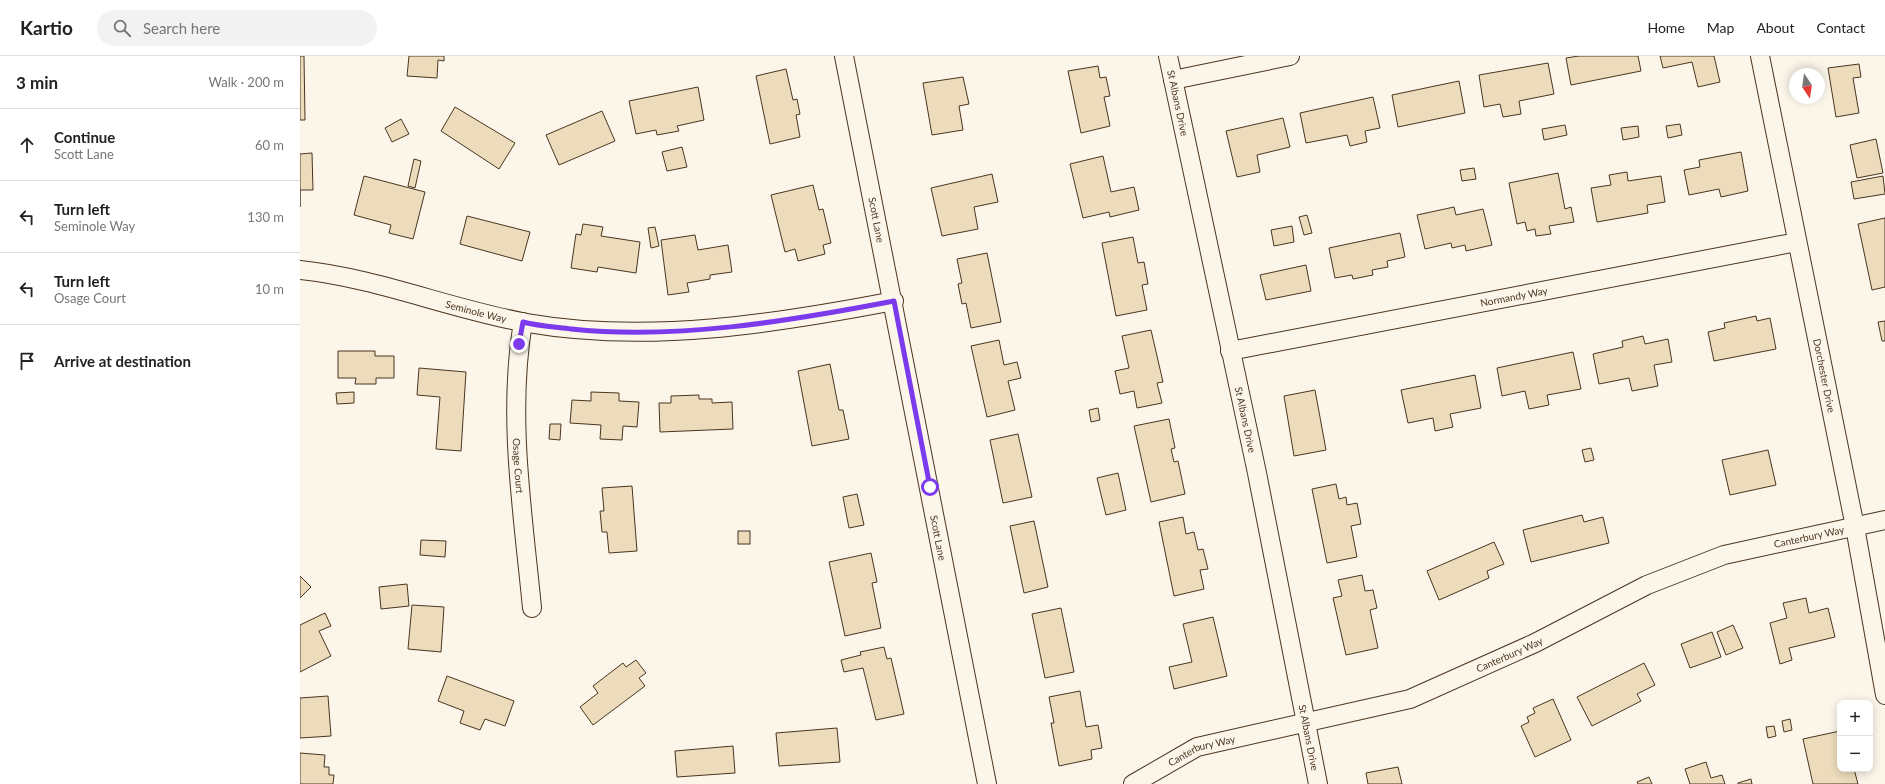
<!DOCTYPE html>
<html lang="en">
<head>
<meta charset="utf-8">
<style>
	:root { --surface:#fff; --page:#f2f2f2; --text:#222; --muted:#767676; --line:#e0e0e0 }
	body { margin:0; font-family:Lato,sans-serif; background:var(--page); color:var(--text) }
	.controls { position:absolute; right:12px; bottom:12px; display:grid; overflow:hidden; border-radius:8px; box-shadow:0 2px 10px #0003 }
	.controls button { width:36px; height:36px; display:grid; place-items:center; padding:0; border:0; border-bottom:1px solid var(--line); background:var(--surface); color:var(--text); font:20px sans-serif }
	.compass { position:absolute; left:1489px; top:12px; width:36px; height:36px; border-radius:50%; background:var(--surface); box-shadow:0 2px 10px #0003; rotate:167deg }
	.stop { position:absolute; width:12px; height:12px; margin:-9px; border:3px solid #7c3aed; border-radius:50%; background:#fff }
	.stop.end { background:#7c3aed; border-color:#fff; box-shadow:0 1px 4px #0008 }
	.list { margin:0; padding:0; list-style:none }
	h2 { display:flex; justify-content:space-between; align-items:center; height:52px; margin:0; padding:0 16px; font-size:17px }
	h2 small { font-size:13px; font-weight:400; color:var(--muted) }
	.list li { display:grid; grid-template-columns:26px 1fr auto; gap:12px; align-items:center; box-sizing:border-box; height:72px; padding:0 16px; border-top:1px solid var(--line) }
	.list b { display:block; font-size:15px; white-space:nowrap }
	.list p { margin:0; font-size:13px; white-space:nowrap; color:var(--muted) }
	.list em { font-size:13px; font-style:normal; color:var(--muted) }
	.icon { flex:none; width:22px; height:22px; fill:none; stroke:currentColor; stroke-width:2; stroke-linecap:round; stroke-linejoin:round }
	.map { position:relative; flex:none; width:1585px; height:728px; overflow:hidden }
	header { display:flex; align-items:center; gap:24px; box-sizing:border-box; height:56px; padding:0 20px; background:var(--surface); border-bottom:1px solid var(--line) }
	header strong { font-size:19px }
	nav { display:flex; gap:22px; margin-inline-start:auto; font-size:14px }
	.search { width:280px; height:36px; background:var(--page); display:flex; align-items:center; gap:10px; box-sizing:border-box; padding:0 14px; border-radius:22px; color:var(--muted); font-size:15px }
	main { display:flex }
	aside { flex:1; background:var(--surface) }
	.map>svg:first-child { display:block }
	.building { fill:#ecdcbc; stroke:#4a3520 }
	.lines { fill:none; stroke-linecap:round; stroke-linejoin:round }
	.minor-casing { stroke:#4a3520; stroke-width:20 }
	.minor { stroke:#fbf6e9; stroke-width:18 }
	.route { stroke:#7c3aed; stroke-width:5 }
	.labels { text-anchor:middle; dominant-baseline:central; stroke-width:3; stroke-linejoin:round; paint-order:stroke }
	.street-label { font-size:10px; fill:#4a3520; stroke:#fbf6e9 }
</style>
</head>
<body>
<header>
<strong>Kartio</strong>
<div class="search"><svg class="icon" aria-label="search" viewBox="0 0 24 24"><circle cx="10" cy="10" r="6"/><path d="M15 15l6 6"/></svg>Search here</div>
<nav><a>Home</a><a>Map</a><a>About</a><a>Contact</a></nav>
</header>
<main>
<aside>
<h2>3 min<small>Walk · 200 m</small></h2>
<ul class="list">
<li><svg class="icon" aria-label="ahead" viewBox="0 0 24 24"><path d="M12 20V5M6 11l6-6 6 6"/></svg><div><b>Continue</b><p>Scott Lane</p></div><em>60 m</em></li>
<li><svg class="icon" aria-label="left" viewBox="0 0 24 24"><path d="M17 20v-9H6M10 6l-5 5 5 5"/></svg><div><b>Turn left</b><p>Seminole Way</p></div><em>130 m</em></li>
<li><svg class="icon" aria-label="left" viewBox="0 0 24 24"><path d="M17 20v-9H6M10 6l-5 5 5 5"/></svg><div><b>Turn left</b><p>Osage Court</p></div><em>10 m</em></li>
<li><svg class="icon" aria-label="arrive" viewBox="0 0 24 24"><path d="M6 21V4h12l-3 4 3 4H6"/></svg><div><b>Arrive at destination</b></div></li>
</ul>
</aside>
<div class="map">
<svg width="1585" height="728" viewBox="0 0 1585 728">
	<rect width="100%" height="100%" fill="#fbf6e9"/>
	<!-- building -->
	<g class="building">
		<path d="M 0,0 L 4,0 L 5,64 L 0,64 Z"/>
		<path d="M 109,0 L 144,0 L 144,5 L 138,4 L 137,22 L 107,20 Z"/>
		<path d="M 1279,0 L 1338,0 L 1341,15 L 1271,29 L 1266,2 Z"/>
		<path d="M 1360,0 L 1414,0 L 1420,26 L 1398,31 L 1392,6 L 1363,12 Z"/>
		<path d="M 1248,7 L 1254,38 L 1219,45 L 1221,58 L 1203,61 L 1200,48 L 1184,51 L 1179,19 Z"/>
		<path d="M 1559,8 L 1561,21 L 1553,22 L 1559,57 L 1536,61 L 1528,12 Z"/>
		<path d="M 798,10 L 800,22 L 806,21 L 810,40 L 804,41 L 810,70 L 781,77 L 768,15 Z"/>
		<path d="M 486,13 L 493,44 L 497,43 L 500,58 L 496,59 L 500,81 L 470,88 L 456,20 Z"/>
		<path d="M 663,21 L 669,48 L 659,50 L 663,74 L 632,79 L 623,27 Z"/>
		<path d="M 1159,25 L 1165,57 L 1098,71 L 1092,39 Z"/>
		<path d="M 398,31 L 404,64 L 377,70 L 379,75 L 357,79 L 356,74 L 336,78 L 329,45 Z"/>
		<path d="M 1073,41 L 1080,72 L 1065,75 L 1067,86 L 1050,90 L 1047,79 L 1006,87 L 1000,57 Z"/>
		<path d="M 155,51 L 215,87 L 199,113 L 141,75 Z"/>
		<path d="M 302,55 L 315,85 L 259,109 L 246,79 Z"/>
		<path d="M 983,62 L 990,91 L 957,99 L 960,116 L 937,121 L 926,75 Z"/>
		<path d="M 101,63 L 109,78 L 92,86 L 85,72 Z"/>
		<path d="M 1380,68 L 1382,79 L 1368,82 L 1366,70 Z"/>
		<path d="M 1265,69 L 1267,79 L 1244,84 L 1242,73 Z"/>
		<path d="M 1338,70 L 1339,81 L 1323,84 L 1321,72 Z"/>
		<path d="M 1576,83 L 1583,117 L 1557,122 L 1550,89 Z"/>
		<path d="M 382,91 L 387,111 L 367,115 L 362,96 Z"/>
		<path d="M 1441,96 L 1448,135 L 1421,141 L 1419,133 L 1389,139 L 1384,114 L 1400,111 L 1399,104 Z"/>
		<path d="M 12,97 L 13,134 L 0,134 L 0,151 L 0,98 Z"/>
		<path d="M 803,100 L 811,136 L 834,131 L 839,154 L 810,161 L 809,156 L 783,162 L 770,108 Z"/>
		<path d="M 114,103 L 121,105 L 115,132 L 108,130 Z"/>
		<path d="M 1174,112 L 1176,123 L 1162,125 L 1160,114 Z"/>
		<path d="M 1327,116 L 1328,125 L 1361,120 L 1365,146 L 1347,149 L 1348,157 L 1297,166 L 1291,132 L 1311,129 L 1309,119 Z"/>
		<path d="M 1258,117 L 1265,153 L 1271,151 L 1274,166 L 1249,170 L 1251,178 L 1236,180 L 1235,173 L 1227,175 L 1225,166 L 1217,168 L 1209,127 Z"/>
		<path d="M 692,118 L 698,146 L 674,151 L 678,173 L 642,180 L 631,132 Z"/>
		<path d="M 64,120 L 125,136 L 113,183 L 89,177 L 91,169 L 54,159 Z"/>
		<path d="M 1583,120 L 1585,138 L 1554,143 L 1551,126 Z"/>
		<path d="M 513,129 L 519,154 L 523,153 L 531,187 L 523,189 L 525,198 L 498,205 L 495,193 L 485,196 L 471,139 Z"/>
		<path d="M 1154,151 L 1156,159 L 1183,153 L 1192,189 L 1166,195 L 1165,189 L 1152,192 L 1151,187 L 1125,193 L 1117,159 Z"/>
		<path d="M 1007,159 L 1012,177 L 1004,179 L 999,161 Z"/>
		<path d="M 167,160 L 230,176 L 222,205 L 160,188 Z"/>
		<path d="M 1585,162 L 1585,231 L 1572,234 L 1558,168 Z"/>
		<path d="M 283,168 L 303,171 L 301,180 L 340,186 L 336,217 L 298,211 L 297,216 L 271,212 L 276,178 L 281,179 Z"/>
		<path d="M 992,170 L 994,186 L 974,190 L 971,174 Z"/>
		<path d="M 355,171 L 359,190 L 351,192 L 348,172 Z"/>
		<path d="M 1100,177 L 1105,201 L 1087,205 L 1088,211 L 1072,214 L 1073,219 L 1053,223 L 1052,219 L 1035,222 L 1029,192 Z"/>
		<path d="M 395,179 L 398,194 L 428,189 L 432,216 L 410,219 L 410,223 L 387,227 L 389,236 L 368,239 L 361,184 Z"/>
		<path d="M 833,181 L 838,207 L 844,206 L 848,228 L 842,229 L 847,254 L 816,260 L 802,187 Z"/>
		<path d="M 687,197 L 701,266 L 671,272 L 666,247 L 662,248 L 658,228 L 662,227 L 657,203 Z"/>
		<path d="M 1006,209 L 1011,235 L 966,244 L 960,219 Z"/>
		<path d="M 1456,260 L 1457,265 L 1470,262 L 1476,293 L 1414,305 L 1408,276 L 1425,272 L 1424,267 Z"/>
		<path d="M 1585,265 L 1585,285 L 1582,285 L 1578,266 Z"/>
		<path d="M 851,274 L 863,326 L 857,327 L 862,347 L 837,352 L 834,335 L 820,338 L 815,315 L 829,312 L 822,280 Z"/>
		<path d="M 1343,280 L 1345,288 L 1368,283 L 1372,306 L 1354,309 L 1358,330 L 1332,335 L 1329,322 L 1299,328 L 1293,298 L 1323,291 L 1322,285 Z"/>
		<path d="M 699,284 L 704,309 L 717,306 L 721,322 L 708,325 L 715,354 L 687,361 L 671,290 Z"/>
		<path d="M 38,295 L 75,295 L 75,300 L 94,300 L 94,322 L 76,322 L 76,328 L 55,328 L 56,322 L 38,322 Z"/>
		<path d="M 1273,296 L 1281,333 L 1247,339 L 1249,349 L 1229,353 L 1225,335 L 1202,340 L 1197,312 Z"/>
		<path d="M 530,308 L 539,354 L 543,354 L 549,383 L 512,390 L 498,315 Z"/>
		<path d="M 119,312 L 166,316 L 161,395 L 136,393 L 140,341 L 117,339 Z"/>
		<path d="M 1175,319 L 1181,352 L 1150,358 L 1153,371 L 1135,375 L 1133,362 L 1108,367 L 1101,334 Z"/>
		<path d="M 1015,334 L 1026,394 L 994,400 L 984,340 Z"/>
		<path d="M 54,336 L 54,347 L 37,348 L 36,337 Z"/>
		<path d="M 291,336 L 319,337 L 319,345 L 339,346 L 337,371 L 323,370 L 322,384 L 300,383 L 301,369 L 270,367 L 272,344 L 291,345 Z"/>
		<path d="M 399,339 L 399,343 L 412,343 L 412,347 L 432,346 L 433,373 L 360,376 L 359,347 L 371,347 L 371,340 Z"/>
		<path d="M 798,352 L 800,364 L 791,366 L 789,354 Z"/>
		<path d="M 869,363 L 875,392 L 871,393 L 874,406 L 878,405 L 885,438 L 851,446 L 834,370 Z"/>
		<path d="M 250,368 L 261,368 L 260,384 L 249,383 Z"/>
		<path d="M 718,378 L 732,441 L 703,447 L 690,384 Z"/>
		<path d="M 1291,392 L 1294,404 L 1285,406 L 1282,394 Z"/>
		<path d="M 1468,394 L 1476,429 L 1430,439 L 1422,404 Z"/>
		<path d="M 818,417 L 826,454 L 806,459 L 797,422 Z"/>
		<path d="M 1036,428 L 1039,443 L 1046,441 L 1047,449 L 1057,447 L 1061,468 L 1051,470 L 1057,501 L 1027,507 L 1012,433 Z"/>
		<path d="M 332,430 L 337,495 L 309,497 L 307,476 L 302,476 L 300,455 L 304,455 L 302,432 Z"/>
		<path d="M 557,438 L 564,469 L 549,472 L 543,441 Z"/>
		<path d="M 1282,459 L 1284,466 L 1303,461 L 1309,487 L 1231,506 L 1223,474 Z"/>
		<path d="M 883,461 L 886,478 L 894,476 L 898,494 L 903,493 L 908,513 L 900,514 L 904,533 L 874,540 L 859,466 Z"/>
		<path d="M 734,465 L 748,531 L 724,537 L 710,470 Z"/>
		<rect x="438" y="475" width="12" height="13"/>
		<path d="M 121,484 L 146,485 L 145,501 L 120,499 Z"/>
		<path d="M 1194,486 L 1204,508 L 1187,515 L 1189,522 L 1139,544 L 1127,515 Z"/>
		<path d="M 571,497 L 577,526 L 572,527 L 581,572 L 545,580 L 529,506 Z"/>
		<path d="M 1062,519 L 1065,535 L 1073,534 L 1077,552 L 1070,554 L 1078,592 L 1046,599 L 1033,542 L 1042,540 L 1038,524 Z"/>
		<path d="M 0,520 L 11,531 L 0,542 Z"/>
		<path d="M 107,528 L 109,550 L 81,553 L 79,531 Z"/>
		<path d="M 1506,542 L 1509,557 L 1528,552 L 1535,581 L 1489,592 L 1492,604 L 1480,608 L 1470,567 L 1487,562 L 1483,547 Z"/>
		<path d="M 112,549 L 144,551 L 141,596 L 108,593 Z"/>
		<path d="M 761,552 L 774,616 L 745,622 L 732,558 Z"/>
		<path d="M 25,557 L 31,570 L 19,575 L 31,600 L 0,616 L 0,569 Z"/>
		<path d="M 913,561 L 927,620 L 874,633 L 869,611 L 892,606 L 883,568 Z"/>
		<path d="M 1433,569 L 1443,592 L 1426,599 L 1417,576 Z"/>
		<path d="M 1412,576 L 1421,601 L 1390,612 L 1381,588 Z"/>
		<path d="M 584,591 L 587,603 L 591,602 L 604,658 L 576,664 L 563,612 L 544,616 L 541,604 L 561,599 L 560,596 Z"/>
		<path d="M 336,604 L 346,617 L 339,622 L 345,630 L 293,669 L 280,651 L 298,637 L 293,630 L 323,607 L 326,611 Z"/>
		<path d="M 1344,607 L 1355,629 L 1337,638 L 1341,645 L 1292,670 L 1277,641 Z"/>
		<path d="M 147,620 L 214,645 L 205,670 L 185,663 L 180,674 L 160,667 L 164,655 L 138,645 Z"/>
		<path d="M 780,635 L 786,671 L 798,669 L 802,692 L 791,694 L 792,703 L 759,710 L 751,667 L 754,667 L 749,641 Z"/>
		<path d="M 28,640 L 31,680 L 0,682 L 0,642 Z"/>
		<path d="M 1253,643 L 1271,684 L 1235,701 L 1221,670 L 1229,666 L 1227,661 L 1235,657 L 1233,652 Z"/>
		<path d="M 1490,663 L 1492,674 L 1484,676 L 1482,665 Z"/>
		<path d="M 1474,670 L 1476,680 L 1468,682 L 1466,671 Z"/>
		<path d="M 537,672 L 540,706 L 479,710 L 476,677 Z"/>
		<path d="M 1540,675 L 1540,713 L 1554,713 L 1558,728 L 1513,728 L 1503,683 Z"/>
		<path d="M 433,690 L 435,717 L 377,721 L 375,695 Z"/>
		<path d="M 0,697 L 25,699 L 24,711 L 29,711 L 29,719 L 34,719 L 33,728 L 0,728 Z"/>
		<path d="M 1406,706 L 1411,722 L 1422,719 L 1425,728 L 1390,728 L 1385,713 Z"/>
		<path d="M 1098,711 L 1102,728 L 1068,728 L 1066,717 Z"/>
		<path d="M 1349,721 L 1352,728 L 1338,728 L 1337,726 Z"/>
		<path d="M 1451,723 L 1452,728 L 1438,728 L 1438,727 Z"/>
	</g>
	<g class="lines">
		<!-- minor casing -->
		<g class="minor-casing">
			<g id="minor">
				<path id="s1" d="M 544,0 C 593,242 638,485 687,728"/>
				<path id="s2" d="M 868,0 L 957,417 L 1018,728"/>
				<path id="s3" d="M 1460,0 L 1555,471 L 1585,639"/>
				<path d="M 873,24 L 990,0"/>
				<path id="s4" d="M 0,214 C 77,222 150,253 227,267 C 348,288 474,268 594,245"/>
				<path id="s5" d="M 223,266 C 207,361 223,457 232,552"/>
				<path id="s6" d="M 930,295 L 1497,186"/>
				<path id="s7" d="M 833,728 L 897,691 L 1110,643 L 1235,587 L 1347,529 L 1424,499 L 1585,464"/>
			</g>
		</g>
		<!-- minor -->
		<use href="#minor" class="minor"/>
	</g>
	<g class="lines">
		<!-- route -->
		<path class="route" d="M 219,288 L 223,266 C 238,270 255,271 271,273 C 377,284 490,265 594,245 L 630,431"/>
	</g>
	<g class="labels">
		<!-- street labels -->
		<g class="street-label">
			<text stroke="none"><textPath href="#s2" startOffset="48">St Albans Drive</textPath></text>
			<text stroke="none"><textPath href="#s1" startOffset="167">Scott Lane</textPath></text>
			<text stroke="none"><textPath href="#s6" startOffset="289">Normandy Way</textPath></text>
			<text stroke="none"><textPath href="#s4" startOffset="181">Seminole Way</textPath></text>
			<text stroke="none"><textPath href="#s3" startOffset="326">Dorchester Drive</textPath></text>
			<text stroke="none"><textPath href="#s2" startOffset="372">St Albans Drive</textPath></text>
			<text stroke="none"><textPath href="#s5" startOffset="144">Osage Court</textPath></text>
			<text stroke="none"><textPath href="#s7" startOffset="725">Canterbury Way</textPath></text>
			<text stroke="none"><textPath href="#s1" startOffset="491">Scott Lane</textPath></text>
			<text stroke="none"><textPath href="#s7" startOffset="401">Canterbury Way</textPath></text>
			<text stroke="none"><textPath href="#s2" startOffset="696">St Albans Drive</textPath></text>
			<text stroke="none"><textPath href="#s7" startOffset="77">Canterbury Way</textPath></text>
		</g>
	</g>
</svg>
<div class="controls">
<button>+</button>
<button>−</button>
</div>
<svg class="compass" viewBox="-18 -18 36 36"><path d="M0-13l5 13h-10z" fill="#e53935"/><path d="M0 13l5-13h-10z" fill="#767676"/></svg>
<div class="stop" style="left:630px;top:431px"></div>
<div class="stop end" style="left:219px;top:288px"></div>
</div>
</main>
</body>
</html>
